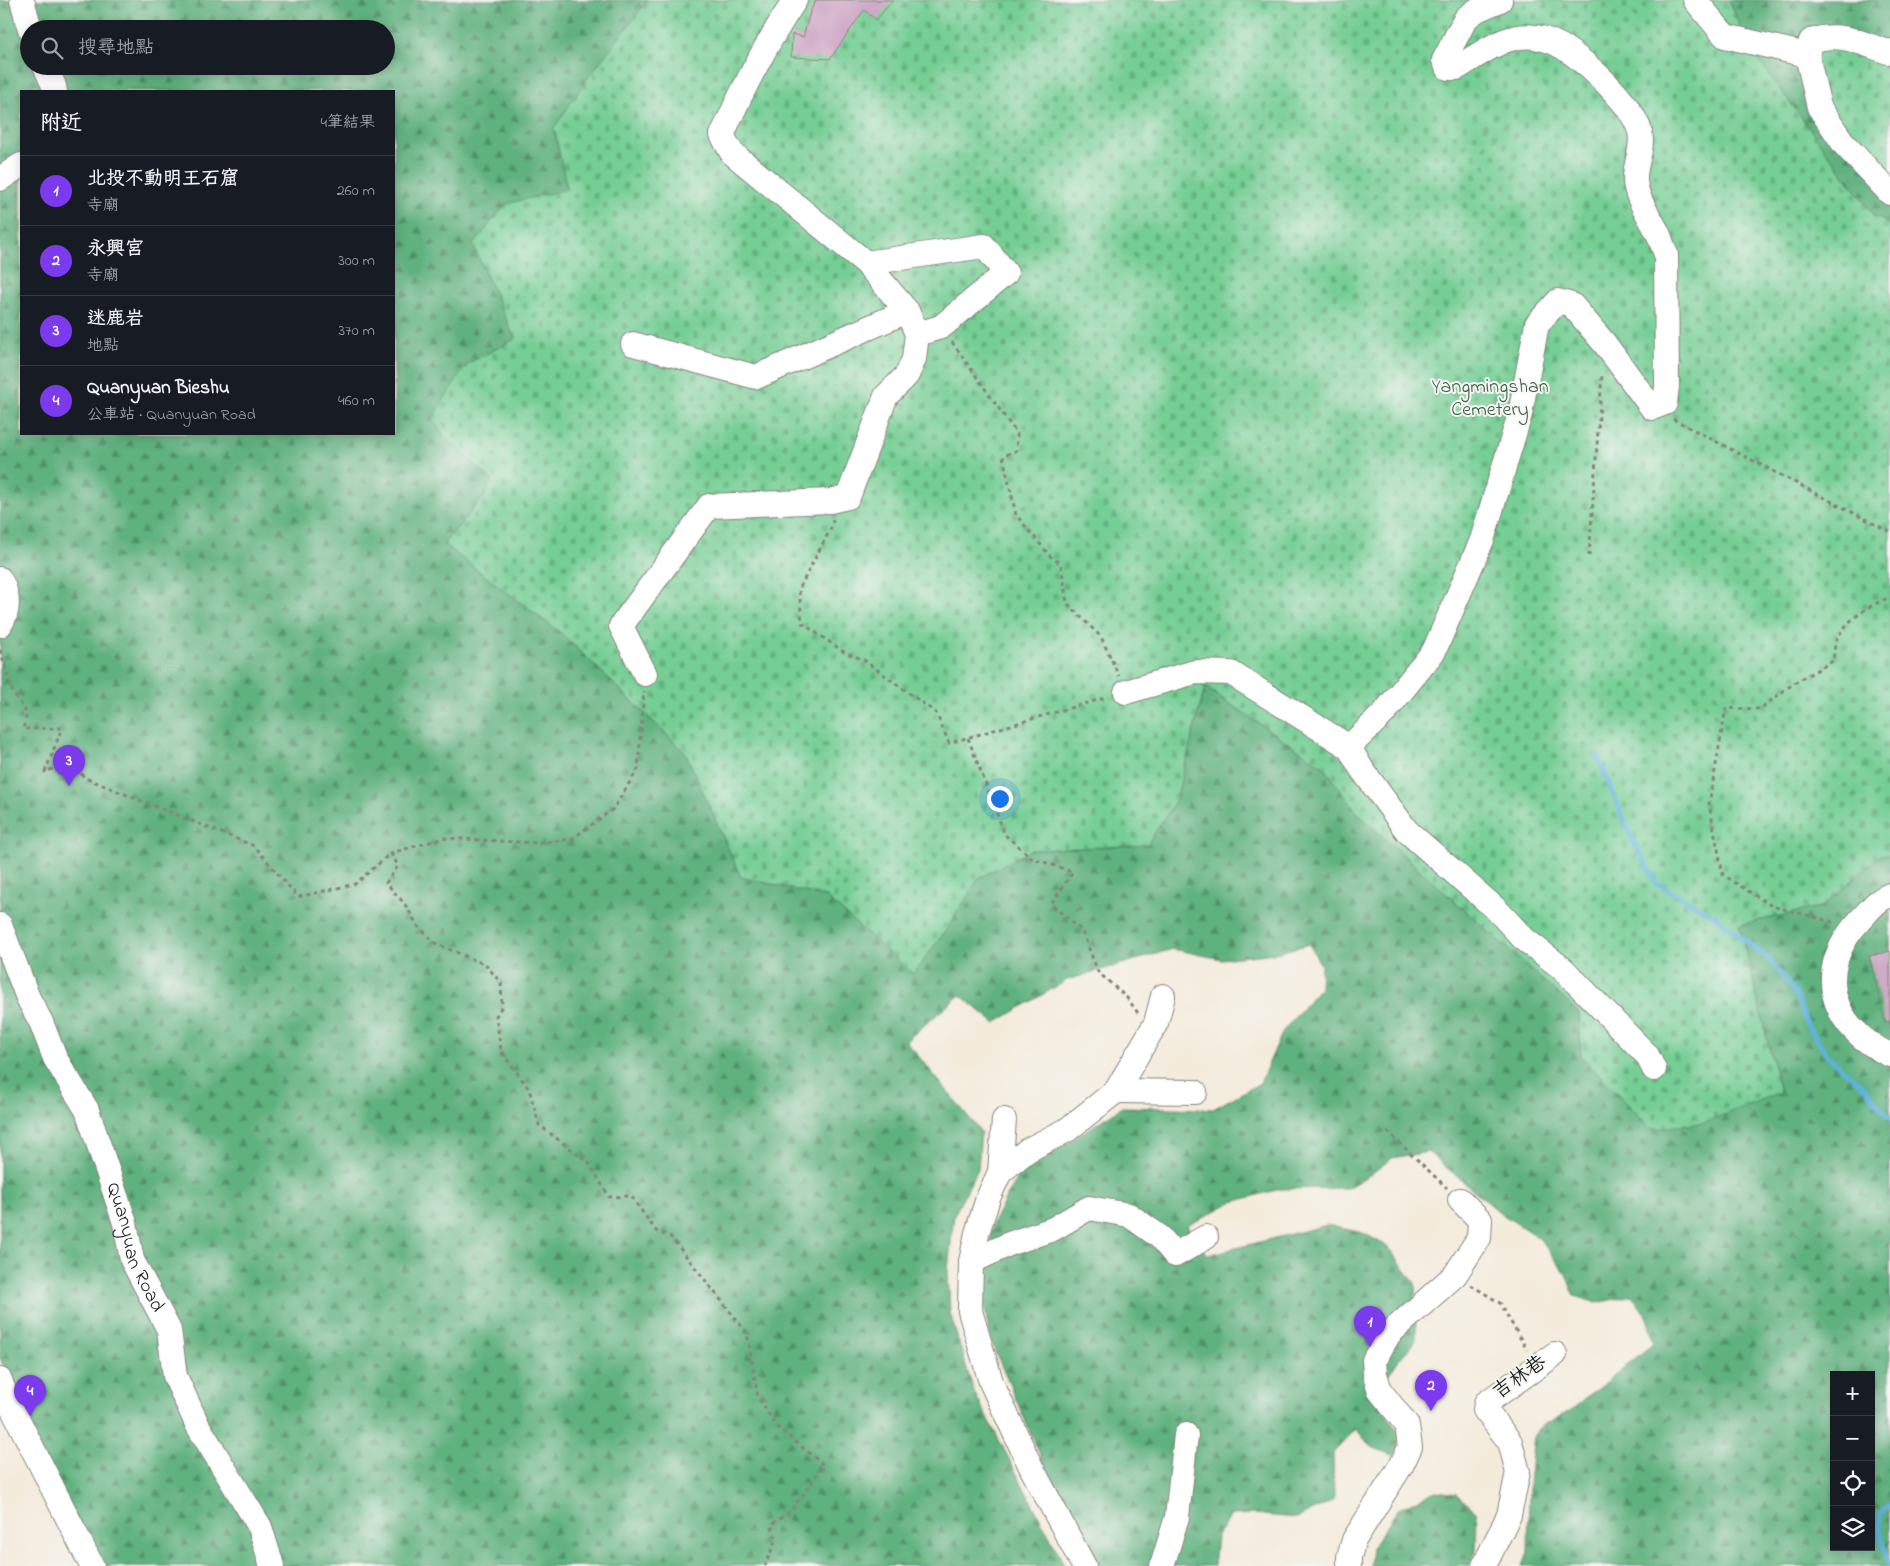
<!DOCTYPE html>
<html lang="zh-TW">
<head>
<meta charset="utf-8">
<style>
	:root { --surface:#171b24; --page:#242831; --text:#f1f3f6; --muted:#9ea1a6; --line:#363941; --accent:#7c3aed }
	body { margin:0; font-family:"Indie Flower","LXGW WenKai TC",sans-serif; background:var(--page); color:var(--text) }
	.controls { position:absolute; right:15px; bottom:15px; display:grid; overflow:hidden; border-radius:0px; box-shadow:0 2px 12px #0003 }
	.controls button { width:45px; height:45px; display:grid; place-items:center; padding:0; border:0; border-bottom:1px solid var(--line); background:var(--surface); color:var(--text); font:25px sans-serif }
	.you { position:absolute; left:999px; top:798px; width:18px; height:18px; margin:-12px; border:4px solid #fff; border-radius:50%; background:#1a73e8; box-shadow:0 0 0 8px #1a73e833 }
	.badge { display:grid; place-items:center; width:32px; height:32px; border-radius:50%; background:var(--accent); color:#fff; font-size:16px; font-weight:700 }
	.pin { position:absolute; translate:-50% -41px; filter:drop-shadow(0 1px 2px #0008) }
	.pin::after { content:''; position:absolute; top:26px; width:18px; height:15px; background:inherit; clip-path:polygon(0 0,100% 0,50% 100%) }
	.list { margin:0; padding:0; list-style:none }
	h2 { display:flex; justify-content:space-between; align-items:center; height:65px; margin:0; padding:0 20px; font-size:21px }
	h2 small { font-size:16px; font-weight:400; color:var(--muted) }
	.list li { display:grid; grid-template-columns:32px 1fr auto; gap:15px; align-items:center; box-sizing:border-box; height:70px; padding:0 20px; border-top:1px solid var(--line) }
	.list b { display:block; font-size:19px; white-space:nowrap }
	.list p { margin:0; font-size:16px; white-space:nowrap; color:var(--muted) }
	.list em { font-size:16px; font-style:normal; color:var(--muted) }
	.icon { flex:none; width:28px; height:28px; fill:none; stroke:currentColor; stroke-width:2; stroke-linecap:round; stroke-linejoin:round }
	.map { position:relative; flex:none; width:1890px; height:1566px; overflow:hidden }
	.search { position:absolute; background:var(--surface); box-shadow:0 2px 12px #0003; left:20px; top:20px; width:375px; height:55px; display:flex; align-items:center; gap:12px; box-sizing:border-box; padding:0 18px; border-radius:28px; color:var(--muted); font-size:19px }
	.panel { position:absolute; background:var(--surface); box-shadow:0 2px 12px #0003; left:20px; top:90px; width:375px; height:345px; border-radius:0px }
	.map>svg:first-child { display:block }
	.forest { fill:url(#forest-firs); stroke:#3e664d; fill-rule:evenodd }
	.cemetery { fill:url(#cemetery-stones); stroke:#487558 }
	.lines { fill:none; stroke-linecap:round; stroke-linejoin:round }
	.stream { stroke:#60b2db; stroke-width:5 }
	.building { fill:#cea6c5 }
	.minor-casing { stroke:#88847c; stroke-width:26 }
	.path { stroke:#88847c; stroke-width:3; stroke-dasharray:4 4; stroke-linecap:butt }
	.minor { stroke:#fff; stroke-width:24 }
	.labels { text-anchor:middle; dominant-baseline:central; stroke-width:4; stroke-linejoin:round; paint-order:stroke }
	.park-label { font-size:20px; fill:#3b5a46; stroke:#f6f6f2 }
	.street-label { font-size:20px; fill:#1c1c1c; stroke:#f6f6f2 }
</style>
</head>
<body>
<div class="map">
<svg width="1890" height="1566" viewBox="0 0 1890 1566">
	<defs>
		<pattern id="forest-firs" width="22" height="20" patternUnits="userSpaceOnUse" patternTransform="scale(1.25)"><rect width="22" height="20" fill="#5fb17e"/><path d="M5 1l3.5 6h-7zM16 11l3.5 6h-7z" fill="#4e8f66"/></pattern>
		<pattern id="cemetery-stones" width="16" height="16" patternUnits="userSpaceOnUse" patternTransform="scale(1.25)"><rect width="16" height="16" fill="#74ce94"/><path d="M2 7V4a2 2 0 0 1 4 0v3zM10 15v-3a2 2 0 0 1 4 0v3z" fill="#64b07f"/></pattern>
	</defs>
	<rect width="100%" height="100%" fill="#f6f6f2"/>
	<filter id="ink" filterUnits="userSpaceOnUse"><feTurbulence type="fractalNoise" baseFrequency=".02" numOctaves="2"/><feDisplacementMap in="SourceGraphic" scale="10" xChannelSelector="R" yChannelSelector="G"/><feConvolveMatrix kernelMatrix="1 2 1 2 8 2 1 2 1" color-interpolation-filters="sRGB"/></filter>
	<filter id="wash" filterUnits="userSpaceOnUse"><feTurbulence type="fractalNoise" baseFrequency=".0096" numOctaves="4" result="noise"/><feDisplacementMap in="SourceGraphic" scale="20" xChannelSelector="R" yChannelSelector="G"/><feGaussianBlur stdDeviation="1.12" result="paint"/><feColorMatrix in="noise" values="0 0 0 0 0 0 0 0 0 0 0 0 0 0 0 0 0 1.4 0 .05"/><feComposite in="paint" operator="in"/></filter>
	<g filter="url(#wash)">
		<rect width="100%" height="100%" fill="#f4ebdb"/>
		<!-- forest -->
		<g class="forest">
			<path d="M 0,0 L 648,0 L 554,128 L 567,190 L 506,204 L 473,245 L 515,340 L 467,364 L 445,437 L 492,480 L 484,497 L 443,544 L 561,633 L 685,752 L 741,877 L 826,897 L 913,973 L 947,929 L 979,878 L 1031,850 L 1147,844 L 1176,800 L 1205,687 L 1323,766 L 1359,815 L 1579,1013 L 1581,1056 L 1780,1092 L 1739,925 L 1824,906 L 1880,855 L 1890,855 L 1890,1566 L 1523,1566 L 1528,1553 L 1529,1484 L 1534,1435 L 1542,1426 L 1570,1411 L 1654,1343 L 1647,1317 L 1632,1295 L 1597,1303 L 1574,1296 L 1566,1274 L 1539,1238 L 1502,1214 L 1428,1152 L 1392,1158 L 1371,1174 L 1347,1188 L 1280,1189 L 1232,1202 L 1187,1226 L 1208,1255 L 1327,1225 L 1363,1233 L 1387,1246 L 1415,1283 L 1416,1340 L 1398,1361 L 1374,1395 L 1403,1440 L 1393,1455 L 1371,1447 L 1356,1429 L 1333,1453 L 1334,1500 L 1297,1518 L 1253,1514 L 1232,1515 L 1217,1536 L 1214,1566 L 1096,1566 L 1041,1457 L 991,1342 L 981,1289 L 993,1223 L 1018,1175 L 1122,1107 L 1213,1109 L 1260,1083 L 1283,1031 L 1320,988 L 1321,965 L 1309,944 L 1276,953 L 1221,959 L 1173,949 L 1067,980 L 995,1023 L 960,995 L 906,1041 L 981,1132 L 978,1169 L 954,1215 L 948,1270 L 950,1313 L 974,1392 L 1065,1566 L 97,1566 L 41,1452 L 0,1358 ZM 29,29 L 386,29 L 386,66 L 29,66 ZM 21,91 L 394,91 L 394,434 L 21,434 ZM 1834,1375 L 1871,1375 L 1871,1547 L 1834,1547 Z"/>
			<path d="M 1729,0 L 1890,0 L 1890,61 L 1888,64 L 1844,45 L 1890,182 L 1890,225 L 1874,215 L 1748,46 Z"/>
			<path d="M 1436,1491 L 1456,1494 L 1477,1512 L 1476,1552 L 1470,1566 L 1370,1566 L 1372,1548 L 1398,1509 Z"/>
		</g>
		<!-- cemetery -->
		<g class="cemetery">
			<path d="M 648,0 L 1729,0 L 1748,46 L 1874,215 L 1890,225 L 1890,855 L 1880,855 L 1824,906 L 1739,925 L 1780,1092 L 1703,1123 L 1652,1129 L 1581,1056 L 1579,1013 L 1359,815 L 1323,766 L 1205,687 L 1176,800 L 1147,845 L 1031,850 L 979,878 L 947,929 L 913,974 L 826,897 L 741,877 L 685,752 L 561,633 L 443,544 L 484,497 L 492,480 L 445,437 L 432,418 L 467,364 L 515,339 L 473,245 L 506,204 L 567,189 L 554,128 L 587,79 Z"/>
			<path d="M 1844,45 L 1888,64 L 1890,61 L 1890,182 L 1850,150 L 1797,57 L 1813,48 Z"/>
		</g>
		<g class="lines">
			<!-- stream -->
			<g class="stream">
				<path d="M 1597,755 L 1631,837 L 1656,883 L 1713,915 L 1770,960 L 1794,991 L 1807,1025 L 1829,1057 L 1864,1087 L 1890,1118"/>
				<path d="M 1890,1505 L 1880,1514 L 1879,1529 L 1890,1565"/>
			</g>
		</g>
		<g id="blocks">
			<!-- building -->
			<g class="building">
				<path d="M 816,0 L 893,0 L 876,20 L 864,10 L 830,59 L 791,57 L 792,34 L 803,37 L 810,12 Z"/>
				<path d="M 1890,951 L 1890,1023 L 1885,1023 L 1869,956 Z"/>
			</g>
		</g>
	</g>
	<g filter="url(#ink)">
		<use href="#blocks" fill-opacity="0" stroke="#88847c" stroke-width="1"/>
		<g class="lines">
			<!-- minor casing -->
			<g class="minor-casing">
				<g id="minor">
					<path d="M 22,0 L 30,29"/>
					<path d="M 1695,0 L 1725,36 L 1807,55 L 1819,107 L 1844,144 L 1890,193"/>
					<path d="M 1807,55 L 1811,41 C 1839,31 1861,43 1888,52 L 1890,51"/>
					<path d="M 45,66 L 54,86 L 55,91"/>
					<path d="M 0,179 L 21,165"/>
					<path d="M 866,263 L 984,246 L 1006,273 L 941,327 L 917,334"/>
					<path d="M 633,344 L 756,377 L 907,311"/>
					<path d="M 0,579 C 8,594 10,610 0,625"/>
					<path d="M 645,674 L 621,626 L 709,506 L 830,501 L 848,497 L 886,396 L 907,375 L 914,359 L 917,334 L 907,311 L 866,263 L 732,153 L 722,135 C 743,88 767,42 795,0"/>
					<path d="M 1126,692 L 1195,672 L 1231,673 L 1349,747 L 1384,713 L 1434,651 L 1482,540 L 1520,414 L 1537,324 L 1558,301 L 1572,305 L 1605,344 L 1652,408 L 1665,403 L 1667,386 L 1666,254 C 1663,247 1661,240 1658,233 C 1650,217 1636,198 1635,181 C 1634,164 1644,149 1640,132 C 1636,115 1615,92 1603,80 C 1577,55 1545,26 1507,40 C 1491,45 1472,59 1457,68 L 1448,68 L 1444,60 L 1466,18 L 1477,10 L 1500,0"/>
					<path d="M 1349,747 L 1361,768 L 1407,831 L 1497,910 L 1523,938 L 1563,969 L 1647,1055 L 1654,1069"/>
					<path d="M 1890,895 C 1875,901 1872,908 1861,919 C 1813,969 1829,1027 1890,1055"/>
					<path id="s1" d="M 0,925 L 28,998 L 41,1022 L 55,1058 L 87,1110 L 125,1223 L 132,1260 L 169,1330 L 175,1376 L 198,1426 L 260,1527 L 272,1566"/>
					<path d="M 1116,1091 L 1195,1092"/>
					<path d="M 1000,1172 L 1004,1120"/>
					<path d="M 971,1262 L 1009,1244 L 1053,1229 L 1089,1208 L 1129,1215 L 1160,1237 L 1175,1255 L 1206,1237"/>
					<path d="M 0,1380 L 7,1398 L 92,1566"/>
					<path d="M 1084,1566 L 1032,1469 L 991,1382 L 970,1311 L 971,1262 L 977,1233 L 988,1198 L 1000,1172 L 1028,1150 L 1067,1130 L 1116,1091 L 1156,1023 L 1163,996"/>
					<path d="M 1162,1566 L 1177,1517 L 1186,1435"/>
					<path d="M 1349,1566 L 1349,1557 L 1354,1540 L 1402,1464 L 1410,1447 L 1407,1425 L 1380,1391 L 1375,1374 L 1374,1360 L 1389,1334 L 1455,1275 L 1479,1238 L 1480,1220 L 1460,1200"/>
					<path d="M 1484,1566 L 1509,1515 L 1518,1472 L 1510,1442 L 1485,1410 L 1486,1403 L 1555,1354"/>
				</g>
			</g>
			<!-- path -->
			<g class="path">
				<path d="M 952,342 L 1017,434 L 1016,451 L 1003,456 L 1016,515 L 1050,556 L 1061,564 L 1067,603 L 1101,637 L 1119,676"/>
				<path d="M 1673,419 L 1890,532"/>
				<path d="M 833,519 L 832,526 L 799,589 L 802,623 L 844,652 L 864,660 L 936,713 L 949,743 L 1108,697"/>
				<path d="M 1589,556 L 1602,375"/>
				<path d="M 0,650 L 12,690 L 27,714 L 23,729 L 62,728 L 45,772 L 71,761 L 85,778 L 254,846 L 298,897 L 355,884 L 391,853 L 444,838 L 536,843 L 572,839 L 613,809 L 638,769 L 644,691"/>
				<path d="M 968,738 L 1005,835 L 1032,858 L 1073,872 L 1051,904 L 1082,931 L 1098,972 L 1127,998 L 1138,1013"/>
				<path d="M 391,853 L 398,866 L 386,883 L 404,903 L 418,926 L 435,943 L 486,965 L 502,984"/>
				<path d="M 1833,922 L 1772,906 L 1723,875 L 1709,804 L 1726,708 L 1760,709 L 1794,683 L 1833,661 C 1834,655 1834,647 1836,641 C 1846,619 1869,606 1890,597"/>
				<path d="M 501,983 L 502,1006 L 496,1016 L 501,1051 L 529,1089 L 539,1125 L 589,1163 L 609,1197 L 631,1196 L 656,1231 L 671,1237 L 747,1333 L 758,1397 L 777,1427 L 824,1465 L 791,1511 L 771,1525 L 776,1538 L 765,1566"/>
				<path d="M 1387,1131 L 1447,1188"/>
				<path d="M 1471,1285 L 1500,1303 L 1527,1350"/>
			</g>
			<!-- minor -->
			<use href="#minor" class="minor"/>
		</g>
	</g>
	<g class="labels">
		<!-- park labels -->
		<g class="park-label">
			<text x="1490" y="387">Yangmingshan<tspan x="1490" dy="23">Cemetery</tspan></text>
		</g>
		<!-- street labels -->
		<g class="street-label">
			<text stroke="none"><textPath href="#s1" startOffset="351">Quanyuan Road</textPath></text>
			<text transform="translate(1520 1378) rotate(-35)">吉林巷</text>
		</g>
	</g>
</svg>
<div class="controls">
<button>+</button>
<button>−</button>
<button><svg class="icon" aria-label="locate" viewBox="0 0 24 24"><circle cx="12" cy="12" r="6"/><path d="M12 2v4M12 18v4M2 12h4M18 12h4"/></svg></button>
<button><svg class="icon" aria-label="layers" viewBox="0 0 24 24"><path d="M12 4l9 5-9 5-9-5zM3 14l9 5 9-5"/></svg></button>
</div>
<div class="you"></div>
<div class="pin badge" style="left:1370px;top:1347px">1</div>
<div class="pin badge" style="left:1431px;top:1411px">2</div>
<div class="pin badge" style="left:69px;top:786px">3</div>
<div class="pin badge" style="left:30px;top:1416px">4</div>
<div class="search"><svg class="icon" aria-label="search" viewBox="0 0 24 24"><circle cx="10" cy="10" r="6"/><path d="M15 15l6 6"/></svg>搜尋地點</div>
<section class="panel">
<h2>附近<small>4筆結果</small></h2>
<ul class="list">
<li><span class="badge">1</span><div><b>北投不動明王石窟</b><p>寺廟</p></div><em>260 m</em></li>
<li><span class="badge">2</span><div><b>永興宮</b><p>寺廟</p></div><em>300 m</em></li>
<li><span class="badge">3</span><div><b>迷鹿岩</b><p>地點</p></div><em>370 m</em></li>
<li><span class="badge">4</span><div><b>Quanyuan Bieshu</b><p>公車站 · Quanyuan Road</p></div><em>460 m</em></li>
</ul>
</section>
</div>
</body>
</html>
